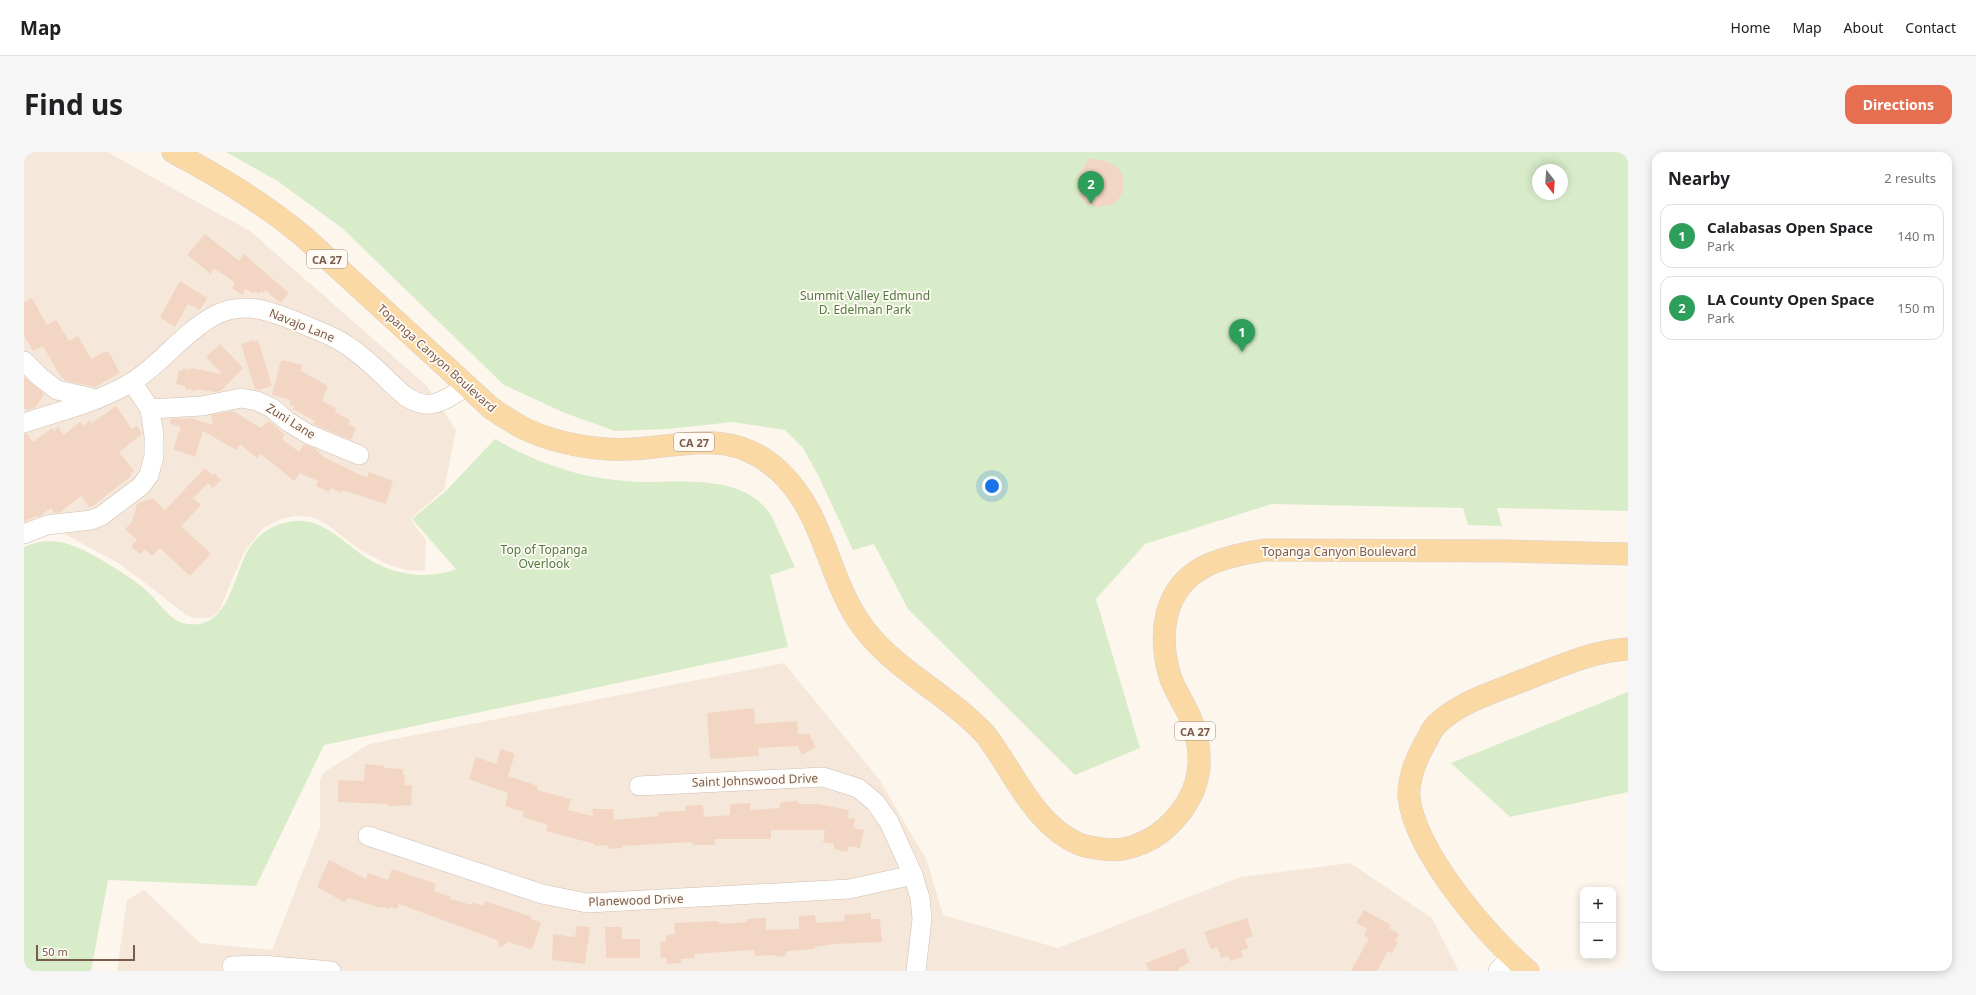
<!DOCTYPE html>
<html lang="en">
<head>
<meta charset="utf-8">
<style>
	:root { --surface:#fff; --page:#f6f6f6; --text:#202124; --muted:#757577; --line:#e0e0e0; --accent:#e76f51 }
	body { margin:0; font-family:"Noto Sans",sans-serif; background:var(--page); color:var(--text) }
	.controls { position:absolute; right:12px; bottom:12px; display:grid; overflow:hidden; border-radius:8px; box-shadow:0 2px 10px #0003 }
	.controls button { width:36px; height:36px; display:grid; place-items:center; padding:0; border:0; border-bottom:1px solid var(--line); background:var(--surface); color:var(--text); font:20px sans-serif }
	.compass { position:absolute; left:1508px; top:12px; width:36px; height:36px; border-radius:50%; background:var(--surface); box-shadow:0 2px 10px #0003; rotate:163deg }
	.scale { position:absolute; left:12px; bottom:10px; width:99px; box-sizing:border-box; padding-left:4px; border:2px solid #7a5c4d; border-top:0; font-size:11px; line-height:14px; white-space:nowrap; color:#7a5c4d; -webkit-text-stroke:3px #fffaf3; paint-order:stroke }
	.you { position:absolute; left:968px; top:334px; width:14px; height:14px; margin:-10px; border:3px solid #fff; border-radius:50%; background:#1a73e8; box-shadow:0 0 0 6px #1a73e833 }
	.badge { display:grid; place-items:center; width:26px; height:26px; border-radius:50%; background:var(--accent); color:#fff; font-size:13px; font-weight:700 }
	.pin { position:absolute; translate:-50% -33px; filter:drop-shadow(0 1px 2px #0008) }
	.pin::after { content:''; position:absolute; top:21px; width:14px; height:12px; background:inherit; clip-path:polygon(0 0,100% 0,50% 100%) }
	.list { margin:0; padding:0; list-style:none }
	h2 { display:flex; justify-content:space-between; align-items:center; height:52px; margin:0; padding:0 16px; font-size:17px }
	h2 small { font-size:13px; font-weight:400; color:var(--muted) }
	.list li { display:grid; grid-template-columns:26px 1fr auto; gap:12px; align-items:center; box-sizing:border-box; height:64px; margin:0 8px 8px; padding:0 8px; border:1px solid var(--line); border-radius:12px }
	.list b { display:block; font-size:15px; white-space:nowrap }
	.list p { margin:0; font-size:13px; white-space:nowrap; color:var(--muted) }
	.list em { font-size:13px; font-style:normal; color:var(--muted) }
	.map { position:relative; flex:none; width:1604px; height:819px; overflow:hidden; border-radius:12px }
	header { display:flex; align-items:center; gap:24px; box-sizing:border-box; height:56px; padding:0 20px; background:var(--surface); border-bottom:1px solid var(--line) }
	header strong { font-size:19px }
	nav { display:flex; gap:22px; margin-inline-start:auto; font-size:14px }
	.intro { display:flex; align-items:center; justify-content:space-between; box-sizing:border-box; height:96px; padding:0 24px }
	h1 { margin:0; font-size:28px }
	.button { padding:10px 18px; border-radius:12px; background:var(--accent); color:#fff; font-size:14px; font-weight:700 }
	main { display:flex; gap:24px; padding:0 24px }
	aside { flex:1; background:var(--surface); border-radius:12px; box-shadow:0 2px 10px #0003 }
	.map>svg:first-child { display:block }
	.residential { fill:#f5e8da }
	.green { fill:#d8ecc9; fill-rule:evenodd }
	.building { fill:#f3d5c3 }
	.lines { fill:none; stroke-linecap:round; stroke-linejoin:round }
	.minor-casing { stroke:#d1beb0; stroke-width:20 }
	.major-casing { stroke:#dad1cd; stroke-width:23 }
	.minor { stroke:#fff; stroke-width:19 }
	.major { stroke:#fbd9a5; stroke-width:22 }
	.labels { text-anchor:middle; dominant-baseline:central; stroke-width:3.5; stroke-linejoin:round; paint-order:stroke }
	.shield { fill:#fffaf3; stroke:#a28b7f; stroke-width:1 }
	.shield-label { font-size:11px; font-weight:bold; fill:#7a5c4d }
	.park-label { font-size:12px; fill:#537a41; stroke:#fffaf3 }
	.street-label { font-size:12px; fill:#7a5c4d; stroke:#fffaf3 }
</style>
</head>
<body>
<header>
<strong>Map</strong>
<nav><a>Home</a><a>Map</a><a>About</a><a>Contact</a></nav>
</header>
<div class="intro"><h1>Find us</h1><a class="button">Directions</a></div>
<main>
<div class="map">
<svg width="1604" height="819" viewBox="0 0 1604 819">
	<rect width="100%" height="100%" fill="#fdf6ec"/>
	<!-- residential -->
	<g class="residential">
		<path d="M 0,0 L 83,0 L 226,79 L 403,234 L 432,278 L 420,338 L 386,367 L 402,388 L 401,419 L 382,418 L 365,413 L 336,398 L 304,373 L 288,365 L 272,364 L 257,367 L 239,376 L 220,400 L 195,459 L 186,466 L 170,466 L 162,463 L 120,430 L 94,411 L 39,381 L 18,383 L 0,393 Z"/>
		<path d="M 760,511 L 855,627 L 903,709 L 919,763 L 1034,796 L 1216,725 L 1326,711 L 1408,766 L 1435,819 L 93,819 L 103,748 L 120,738 L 176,791 L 248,798 L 296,675 L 296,628 L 299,621 L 345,592 Z"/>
	</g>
	<!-- green -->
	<g class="green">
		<path d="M 202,0 L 1604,0 L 1604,359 L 1473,356 L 1478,374 L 1444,373 L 1439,356 L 1248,352 L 1121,392 L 1072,447 L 1116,596 L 1051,623 L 884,457 L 850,392 L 829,398 L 795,325 L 779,296 L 761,278 L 708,270 L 645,277 L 591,279 L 541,261 L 480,233 L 318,76 L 255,30 ZM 1514,18 L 1538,18 L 1538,42 L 1514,42 Z"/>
		<path d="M 471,287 C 502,305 535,318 570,325 C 584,327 598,329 613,330 C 656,331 721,320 748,365 L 771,415 L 746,423 L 764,495 L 300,593 L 232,734 L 84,728 L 67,819 L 0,819 L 0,395 C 13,389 27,388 41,391 C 63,397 108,425 124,440 C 136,451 145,469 163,472 C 204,478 209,426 223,400 C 231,385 244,375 260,371 C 294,361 314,386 340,404 C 365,422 402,429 432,417 L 388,367 L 422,339 Z"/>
		<path d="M 1604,540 L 1604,640 L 1486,665 L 1427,611 Z"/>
	</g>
	<!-- building -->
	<g class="building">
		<path d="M 1065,6 L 1084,10 L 1093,15 L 1098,22 L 1100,32 L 1098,41 L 1093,49 L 1086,53 L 1071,55 L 1062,51 L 1056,44 L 1053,33 L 1054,25 Z"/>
		<path d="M 181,82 L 215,109 L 220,102 L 265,141 L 256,151 L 241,138 L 240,141 L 237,139 L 235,142 L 231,139 L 230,142 L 222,137 L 218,143 L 208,136 L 211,131 L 202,124 L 190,117 L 187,122 L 163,103 Z"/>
		<path d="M 156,129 L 183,146 L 176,158 L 164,152 L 151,175 L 136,165 Z"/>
		<path d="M 8,146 L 23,173 L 32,168 L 45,189 L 54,184 L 67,207 L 82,199 L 83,201 L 85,200 L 96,221 L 71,235 L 42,229 L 35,222 L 19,194 L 9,199 L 0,184 L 0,151 Z"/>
		<path d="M 230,188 L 230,190 L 234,188 L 248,234 L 234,238 L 231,237 L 217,192 Z"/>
		<path d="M 196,192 L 219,216 L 197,239 L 191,240 L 172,237 L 172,239 L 161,237 L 161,234 L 152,232 L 155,218 L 159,219 L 159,216 L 167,218 L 167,216 L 198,222 L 182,205 Z"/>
		<path d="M 257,208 L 278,213 L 277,219 L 304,234 L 298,249 L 312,256 L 311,260 L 326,268 L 324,272 L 332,276 L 327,288 L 289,272 L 291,269 L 269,257 L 271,255 L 265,252 L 267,248 L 248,243 Z"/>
		<path d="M 0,225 L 19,241 L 19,244 L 11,256 L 3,258 L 0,256 Z"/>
		<path d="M 92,254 L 108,277 L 113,274 L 118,282 L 95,300 L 110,319 L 106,322 L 107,324 L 70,353 L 65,355 L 57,344 L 35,361 L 30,361 L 27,356 L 17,363 L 13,365 L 12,364 L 0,370 L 0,282 L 3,282 L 9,290 L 28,276 L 30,279 L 34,275 L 40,283 L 56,270 L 59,274 L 66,268 L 68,271 Z"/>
		<path d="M 209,259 L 237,276 L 245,269 L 261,283 L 258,287 L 275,300 L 280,292 L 290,296 L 300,305 L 343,326 L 345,320 L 369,329 L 362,352 L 318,338 L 317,341 L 307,336 L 305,340 L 292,334 L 294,329 L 276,321 L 270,329 L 237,302 L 233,306 L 216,292 L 212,298 L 179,279 L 171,305 L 149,297 L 157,275 L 145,271 L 147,267 L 166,266 L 189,273 L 187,263 Z"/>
		<path d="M 181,316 L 188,323 L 190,321 L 197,328 L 189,336 L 184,331 L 169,346 L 177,353 L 157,374 L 187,402 L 166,424 L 136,396 L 128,404 L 121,397 L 116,402 L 107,394 L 113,388 L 101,377 L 108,370 L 113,352 L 128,346 L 141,358 Z"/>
		<path d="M 730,556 L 731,572 L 773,569 L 774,582 L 785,582 L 792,595 L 778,603 L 774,594 L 734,596 L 735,604 L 686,607 L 683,561 Z"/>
		<path d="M 477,597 L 491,602 L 484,624 L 514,634 L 513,638 L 547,647 L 544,658 L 569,664 L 568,657 L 589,657 L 590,668 L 634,664 L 634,660 L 661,659 L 661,654 L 679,653 L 680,665 L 706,663 L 706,652 L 726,651 L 726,658 L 755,656 L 757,650 L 773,649 L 775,652 L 794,652 L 825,658 L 823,666 L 831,667 L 829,676 L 840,678 L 836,696 L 825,694 L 823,700 L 810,697 L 810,692 L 799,690 L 801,678 L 747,678 L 747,687 L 691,687 L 691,693 L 669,693 L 668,690 L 598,694 L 598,696 L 584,697 L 584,693 L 571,694 L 571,692 L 522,679 L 524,673 L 498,665 L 500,660 L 481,654 L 484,641 L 445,627 L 452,605 L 472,612 Z"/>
		<path d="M 341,612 L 360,614 L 360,616 L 379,617 L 379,623 L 381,623 L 380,633 L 388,633 L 387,654 L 374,653 L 374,654 L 363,654 L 364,652 L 314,650 L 314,628 L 340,629 Z"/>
		<path d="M 305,708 L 342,727 L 344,721 L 364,728 L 368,717 L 412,732 L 410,739 L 427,745 L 426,747 L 448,753 L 448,750 L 459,754 L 461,749 L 508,765 L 507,767 L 517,771 L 509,795 L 507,797 L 484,790 L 476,796 L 473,788 L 375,752 L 373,757 L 367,755 L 366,757 L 359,755 L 358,756 L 350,754 L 325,746 L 320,750 L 293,735 Z"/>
		<path d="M 1340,758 L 1367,773 L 1365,776 L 1375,782 L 1371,788 L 1374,790 L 1368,801 L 1364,799 L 1353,819 L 1327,819 L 1345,786 L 1340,784 L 1343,777 L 1332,771 Z"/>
		<path d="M 847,761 L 847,767 L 856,767 L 858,790 L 811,792 L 791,795 L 791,797 L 763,799 L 761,804 L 751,805 L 751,803 L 731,804 L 730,798 L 670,802 L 671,806 L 657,807 L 657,811 L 643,812 L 643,806 L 637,806 L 636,790 L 642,789 L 642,783 L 651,782 L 650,771 L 694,769 L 696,772 L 723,770 L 723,767 L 742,766 L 742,778 L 775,777 L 775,764 L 791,763 L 792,771 L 821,769 L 820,763 Z"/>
		<path d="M 1223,766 L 1229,784 L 1221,787 L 1224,796 L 1217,799 L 1219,805 L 1206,809 L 1204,804 L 1197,806 L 1193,795 L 1187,797 L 1180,780 Z"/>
		<path d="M 553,774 L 566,775 L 561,812 L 528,808 L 529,782 L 551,785 Z"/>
		<path d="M 581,775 L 598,775 L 598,787 L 616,787 L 616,806 L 582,806 Z"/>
		<path d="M 1160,796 L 1166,810 L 1155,816 L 1155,819 L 1125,819 L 1122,811 Z"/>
	</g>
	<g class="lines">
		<!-- minor casing -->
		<g class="minor-casing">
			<g id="minor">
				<path d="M 0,209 L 16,225 L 33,238 L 73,247"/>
				<path d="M 126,257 L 178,254 L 217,246 L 233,249 L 248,256 L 263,269 L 284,282 L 335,303"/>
				<path d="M 0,271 C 36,259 75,250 108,230 C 137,212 158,182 188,165 C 220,146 252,161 283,174 C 297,180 312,185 324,194 C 344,207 363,228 381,244 C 407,261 418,249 442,235"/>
				<path d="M 0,382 L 23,373 L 67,368 L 77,364 L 117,334 L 125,323 L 130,304 L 130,284 L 126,257 L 108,230"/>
				<path d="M 615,634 L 799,625 L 834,636 L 851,650 L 865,670 L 889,723 L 896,746 L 898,767 L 892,819"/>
				<path d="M 344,684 L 518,742 L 563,751 L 825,737 L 889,723"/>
				<path d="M 208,814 L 238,813 L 307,819"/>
				<path d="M 1474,819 L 1487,805"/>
			</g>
		</g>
		<!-- major casing -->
		<g class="major-casing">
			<g id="major">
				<path d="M 149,0 C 195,24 239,51 279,84 L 467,256 C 477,263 488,270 499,276 C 524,288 556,295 583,297 C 647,302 701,268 756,320 C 802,363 804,431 841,478 C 874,520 923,542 959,580 C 966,587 971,597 977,605 C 998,638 1018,676 1055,692 C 1062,695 1071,696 1079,697 C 1101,701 1126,690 1142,676 C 1177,644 1184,606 1165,563 C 1159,550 1150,537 1146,524 C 1140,504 1138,483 1143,462 C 1155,415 1197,405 1240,398 L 1483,399 L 1604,402"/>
				<path d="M 1504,819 C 1463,784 1391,700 1385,645 C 1384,628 1392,607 1400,593 C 1404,587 1407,578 1412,573 C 1434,551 1467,541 1495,530 C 1530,517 1566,499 1604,497"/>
			</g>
		</g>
		<!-- minor -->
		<use href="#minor" class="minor"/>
		<!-- major -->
		<use href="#major" class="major"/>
	</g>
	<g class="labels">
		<!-- shield labels -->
		<g class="shield">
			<rect x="283" y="98" width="40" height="18" rx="3"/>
			<rect x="650" y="281" width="40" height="18" rx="3"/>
			<rect x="1151" y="570" width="40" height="18" rx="3"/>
		</g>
		<g class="shield-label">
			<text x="303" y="107">CA 27</text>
			<text x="670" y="290">CA 27</text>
			<text x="1171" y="579">CA 27</text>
		</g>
		<!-- park labels -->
		<g class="park-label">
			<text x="841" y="143">Summit Valley Edmund<tspan x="841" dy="14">D. Edelman Park</tspan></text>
			<text x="520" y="397">Top of Topanga<tspan x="520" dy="14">Overlook</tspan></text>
		</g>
		<!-- street labels -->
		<g class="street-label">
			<text transform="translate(278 173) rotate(22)">Navajo Lane</text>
			<text transform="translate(413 206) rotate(42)">Topanga Canyon Boulevard</text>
			<text transform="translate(267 269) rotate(32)">Zuni Lane</text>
			<text x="1315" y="399">Topanga Canyon Boulevard</text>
			<text transform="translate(731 628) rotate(-2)">Saint Johnswood Drive</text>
			<text transform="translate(612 748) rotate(-2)">Planewood Drive</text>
		</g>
	</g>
</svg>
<div class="controls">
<button>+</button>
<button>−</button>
</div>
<svg class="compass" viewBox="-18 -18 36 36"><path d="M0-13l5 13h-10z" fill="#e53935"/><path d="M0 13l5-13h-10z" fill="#757577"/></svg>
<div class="scale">50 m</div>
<div class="you"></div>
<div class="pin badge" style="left:1218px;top:200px;background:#2e9e5b">1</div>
<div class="pin badge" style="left:1067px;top:52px;background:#2e9e5b">2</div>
</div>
<aside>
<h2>Nearby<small>2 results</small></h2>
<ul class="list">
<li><span class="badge" style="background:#2e9e5b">1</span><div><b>Calabasas Open Space</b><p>Park</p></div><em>140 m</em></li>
<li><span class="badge" style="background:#2e9e5b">2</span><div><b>LA County Open Space</b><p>Park</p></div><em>150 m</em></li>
</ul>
</aside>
</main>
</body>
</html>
